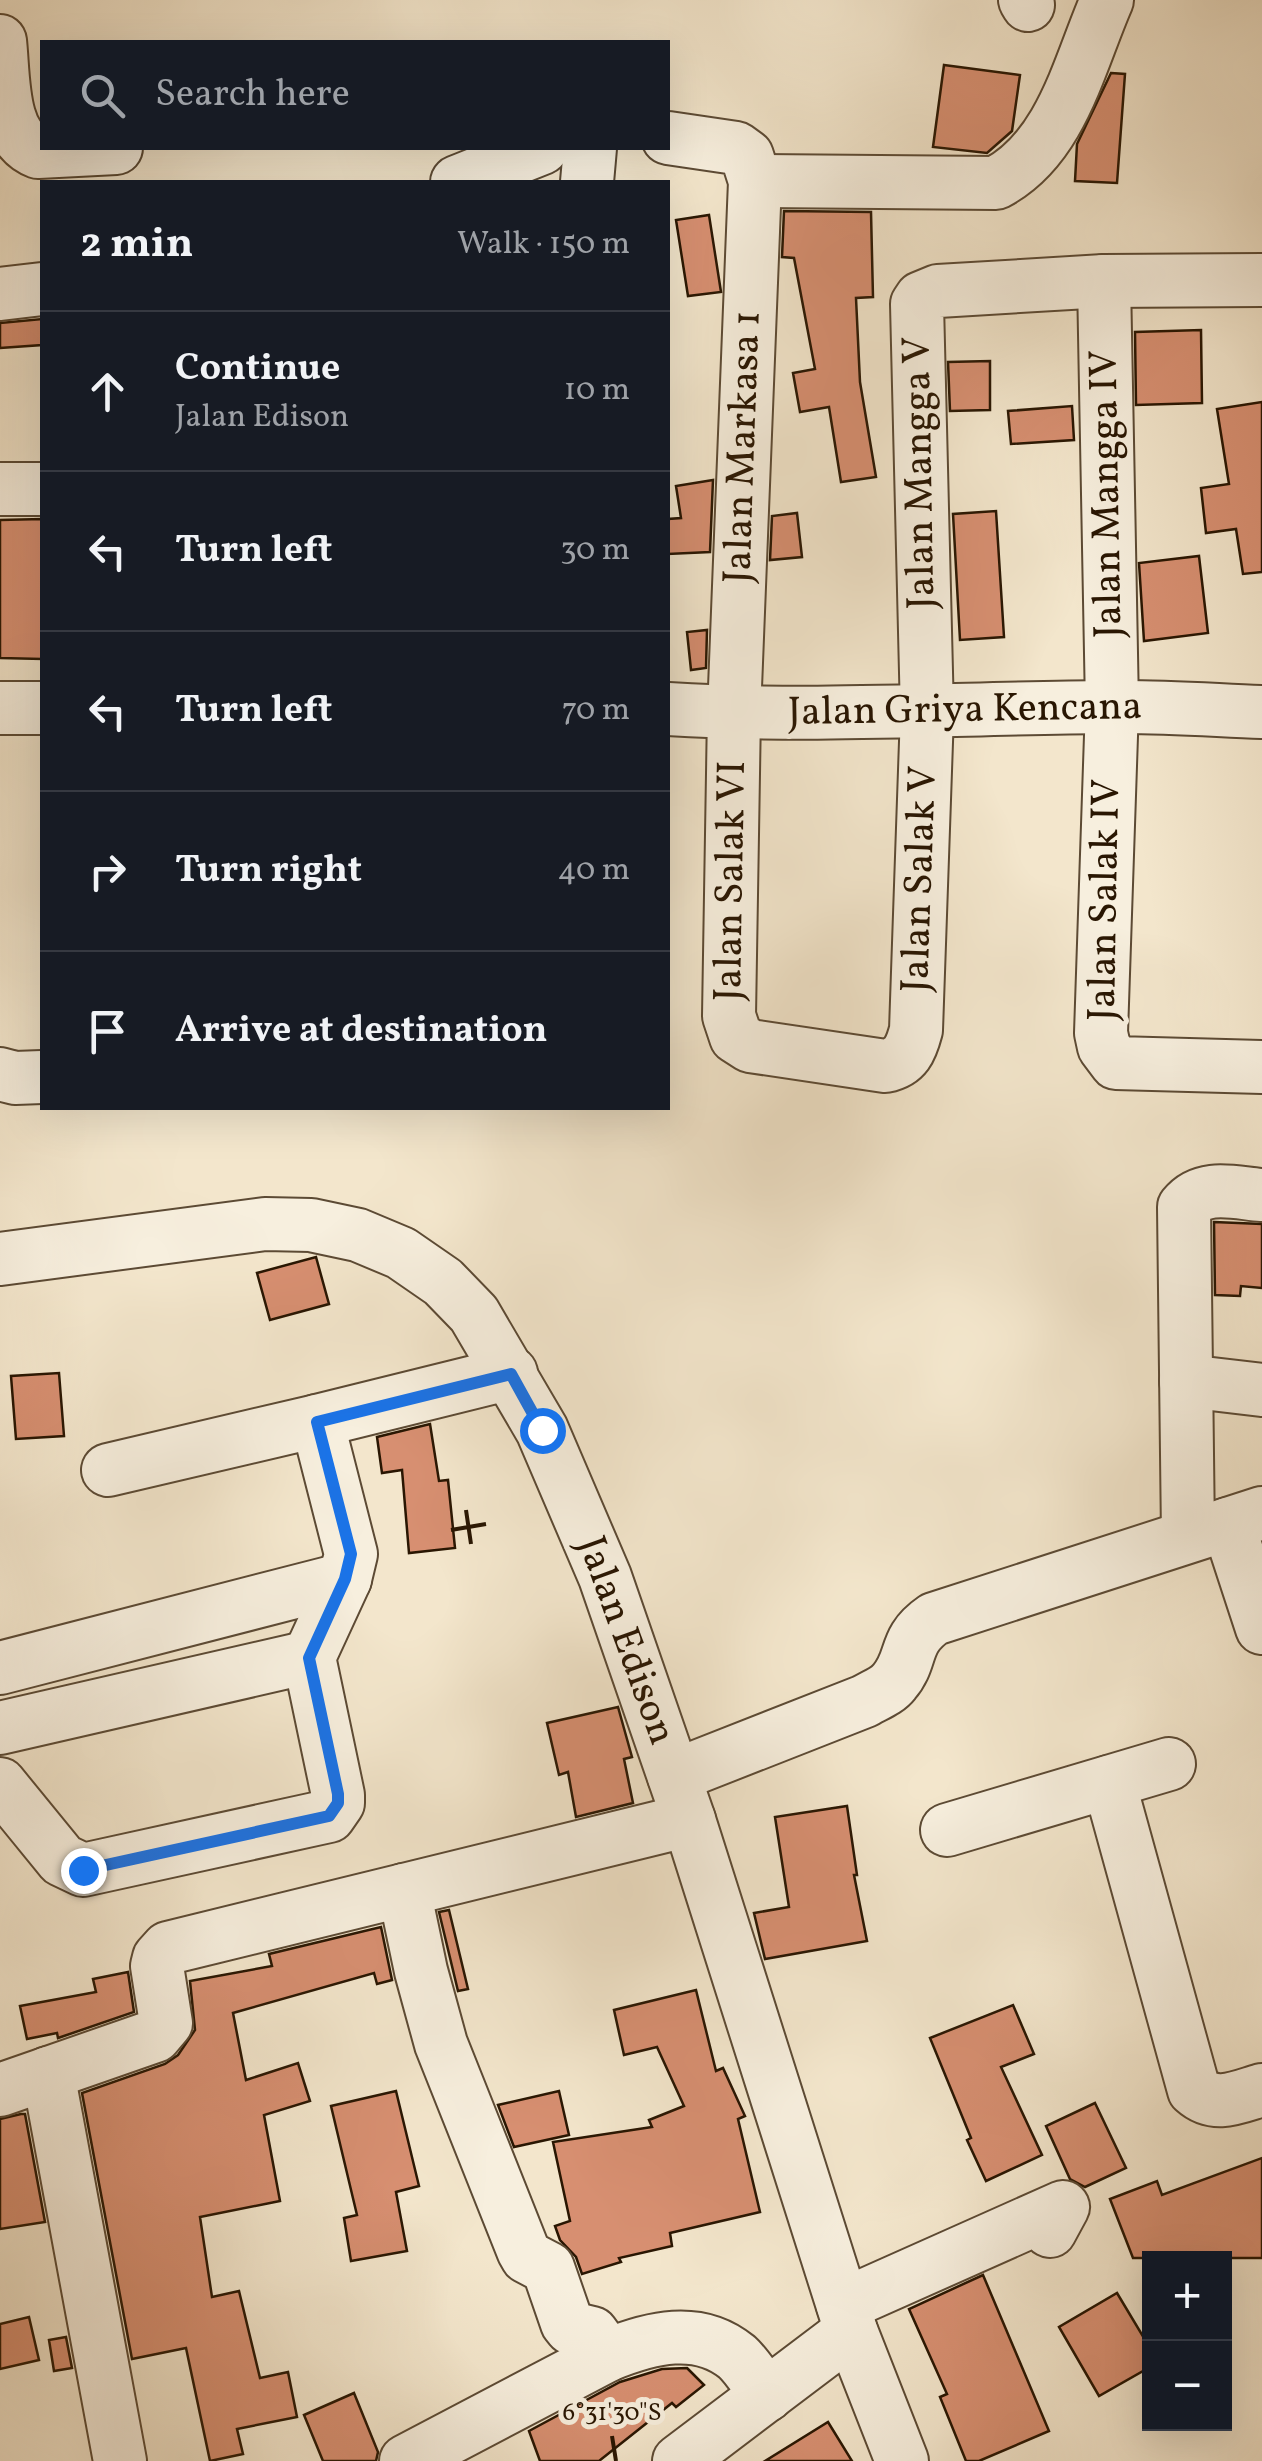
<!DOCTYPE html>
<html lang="en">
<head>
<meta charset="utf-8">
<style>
	:root { --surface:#171b24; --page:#20242c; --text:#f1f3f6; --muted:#9ea1a6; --line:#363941 }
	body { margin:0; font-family:Vollkorn,serif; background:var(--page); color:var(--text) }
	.controls { position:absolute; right:30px; bottom:30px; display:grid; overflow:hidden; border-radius:0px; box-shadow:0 10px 40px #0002 }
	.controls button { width:90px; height:90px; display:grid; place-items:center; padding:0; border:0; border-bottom:2px solid var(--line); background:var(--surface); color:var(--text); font:50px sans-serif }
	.stop { position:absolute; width:30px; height:30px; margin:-22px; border:8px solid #1a73e8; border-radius:50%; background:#fff }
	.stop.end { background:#1a73e8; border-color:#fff; box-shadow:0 2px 10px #0008 }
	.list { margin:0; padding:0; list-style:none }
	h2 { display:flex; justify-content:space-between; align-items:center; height:130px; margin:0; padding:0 40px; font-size:42px }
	h2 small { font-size:32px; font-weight:400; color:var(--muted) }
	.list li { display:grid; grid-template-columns:65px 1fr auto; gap:30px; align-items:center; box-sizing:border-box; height:160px; padding:0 40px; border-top:2px solid var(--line) }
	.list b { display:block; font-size:38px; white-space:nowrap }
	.list p { margin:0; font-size:32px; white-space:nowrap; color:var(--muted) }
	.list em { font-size:32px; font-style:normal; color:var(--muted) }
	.icon { flex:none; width:55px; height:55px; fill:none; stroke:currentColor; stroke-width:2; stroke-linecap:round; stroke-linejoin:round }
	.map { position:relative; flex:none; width:1262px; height:2461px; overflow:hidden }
	.search { position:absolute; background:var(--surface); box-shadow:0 10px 40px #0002; left:40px; top:40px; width:630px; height:110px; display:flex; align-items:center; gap:25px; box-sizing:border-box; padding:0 35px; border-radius:0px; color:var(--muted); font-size:38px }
	.panel { position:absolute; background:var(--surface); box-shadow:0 10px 40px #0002; left:40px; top:180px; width:630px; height:930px; border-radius:0px }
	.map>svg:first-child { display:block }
	.building { fill:#d78f71; stroke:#291602; stroke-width:2.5 }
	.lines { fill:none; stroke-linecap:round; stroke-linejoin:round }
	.minor-casing { stroke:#5c4a34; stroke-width:56 }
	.minor { stroke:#f7efde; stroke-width:52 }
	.route { stroke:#1a73e8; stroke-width:12 }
	.ticks { fill:none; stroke:#291602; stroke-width:4 }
	.labels { text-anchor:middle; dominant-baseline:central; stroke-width:10; stroke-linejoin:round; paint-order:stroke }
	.street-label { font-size:40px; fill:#291602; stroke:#f7efde }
	.ticks-label { font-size:25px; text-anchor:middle; fill:#291602; stroke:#f7efde; stroke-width:10; stroke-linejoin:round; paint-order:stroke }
</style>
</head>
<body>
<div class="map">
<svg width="1262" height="2461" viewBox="0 0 1262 2461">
	<rect width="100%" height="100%" fill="#f3e6cc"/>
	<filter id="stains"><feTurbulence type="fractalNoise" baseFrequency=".002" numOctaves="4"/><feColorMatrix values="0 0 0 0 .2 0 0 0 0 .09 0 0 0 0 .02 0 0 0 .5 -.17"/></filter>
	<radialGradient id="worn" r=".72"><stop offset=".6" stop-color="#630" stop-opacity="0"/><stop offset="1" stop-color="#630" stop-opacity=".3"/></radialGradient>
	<!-- building -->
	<g class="building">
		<path d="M 944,65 L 1020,75 L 1012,131 L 987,153 L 933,147 Z"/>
		<path d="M 1111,73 L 1125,74 L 1117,183 L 1075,181 L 1077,144 Z"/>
		<path d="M 784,211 L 871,212 L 873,297 L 856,298 L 860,382 L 876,477 L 841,482 L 829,407 L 800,412 L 793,373 L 815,369 L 794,258 L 782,257 Z"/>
		<path d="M 709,215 L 721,292 L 688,296 L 676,220 Z"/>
		<path d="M 42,319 L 42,345 L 0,348 L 0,323 Z"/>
		<path d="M 1201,330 L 1202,403 L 1136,405 L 1135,332 Z"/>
		<path d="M 990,361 L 990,410 L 950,411 L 948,362 Z"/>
		<path d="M 1262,402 L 1262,572 L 1243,574 L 1236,529 L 1206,533 L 1201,488 L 1229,484 L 1217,409 Z"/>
		<path d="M 1072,406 L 1074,440 L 1011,444 L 1008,411 Z"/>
		<path d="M 713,480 L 710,552 L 668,554 L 668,519 L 681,518 L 676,486 Z"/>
		<path d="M 996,511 L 1004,637 L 960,640 L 953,514 Z"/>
		<path d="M 797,513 L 802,557 L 770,560 L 772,516 Z"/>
		<path d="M 42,519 L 42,659 L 0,658 L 0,520 Z"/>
		<path d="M 1199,556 L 1208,633 L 1144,641 L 1139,563 Z"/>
		<path d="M 707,630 L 706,668 L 691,670 L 687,632 Z"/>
		<path d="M 1214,1222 L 1262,1224 L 1262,1288 L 1241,1286 L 1240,1296 L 1215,1295 Z"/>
		<path d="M 316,1257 L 329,1304 L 270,1320 L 257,1273 Z"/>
		<path d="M 59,1373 L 64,1436 L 16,1439 L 11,1376 Z"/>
		<path d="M 430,1424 L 439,1481 L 448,1480 L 455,1548 L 409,1553 L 402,1470 L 382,1473 L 377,1437 Z"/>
		<path d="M 618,1707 L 632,1757 L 624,1759 L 633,1803 L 576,1817 L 568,1772 L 559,1775 L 547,1723 Z"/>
		<path d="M 847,1806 L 857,1875 L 854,1875 L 867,1941 L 765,1959 L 754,1913 L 789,1907 L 775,1817 Z"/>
		<path d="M 449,1910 L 468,1989 L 458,1991 L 439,1912 Z"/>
		<path d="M 381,1927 L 392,1980 L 377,1984 L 374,1973 L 233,2013 L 246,2080 L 298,2063 L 310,2101 L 264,2115 L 280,2201 L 200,2217 L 212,2297 L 239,2291 L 260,2378 L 288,2372 L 297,2417 L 237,2429 L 243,2454 L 210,2461 L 186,2348 L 132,2359 L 82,2093 L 165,2064 L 178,2055 L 195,2030 L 190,1981 L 272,1966 L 269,1954 Z"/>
		<path d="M 128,1972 L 134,2012 L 58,2038 L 57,2033 L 27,2039 L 20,2006 L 96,1992 L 93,1979 Z"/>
		<path d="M 696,1990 L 716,2071 L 723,2068 L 745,2116 L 738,2119 L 760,2212 L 670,2233 L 672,2246 L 619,2258 L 621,2262 L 582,2274 L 576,2257 L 560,2240 L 555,2226 L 570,2221 L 553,2142 L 652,2127 L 649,2120 L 684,2106 L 657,2047 L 624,2055 L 614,2010 Z"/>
		<path d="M 1013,2005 L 1034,2054 L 1001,2067 L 1042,2155 L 986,2181 L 967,2140 L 971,2138 L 930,2038 Z"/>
		<path d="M 396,2091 L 419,2186 L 396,2192 L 407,2251 L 351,2261 L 344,2218 L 357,2215 L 331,2106 Z"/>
		<path d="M 559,2091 L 569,2135 L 514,2147 L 498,2105 Z"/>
		<path d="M 1095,2103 L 1126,2168 L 1085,2187 L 1070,2179 L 1046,2126 Z"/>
		<path d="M 21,2114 L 25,2114 L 45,2222 L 0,2229 L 0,2119 Z"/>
		<path d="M 1262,2158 L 1262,2258 L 1133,2258 L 1110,2199 L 1157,2181 L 1162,2195 Z"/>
		<path d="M 983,2275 L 1049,2431 L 979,2461 L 966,2461 L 940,2397 L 947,2394 L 909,2309 Z"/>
		<path d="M 1117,2293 L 1150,2348 L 1150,2367 L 1099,2396 L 1059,2327 Z"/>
		<path d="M 29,2317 L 39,2360 L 0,2369 L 0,2324 Z"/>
		<path d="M 66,2337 L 72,2368 L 54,2371 L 49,2340 Z"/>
		<path d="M 687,2368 L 704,2385 L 676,2407 L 672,2403 L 599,2461 L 540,2461 L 529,2431 L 620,2382 L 662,2369 Z"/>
		<path d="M 354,2393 L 378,2452 L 376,2461 L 323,2461 L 304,2415 Z"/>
		<path d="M 828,2422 L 852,2461 L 765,2461 Z"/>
	</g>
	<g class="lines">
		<!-- minor casing -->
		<g class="minor-casing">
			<g id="minor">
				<path d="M 1025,0 L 1028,5"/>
				<path d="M 0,41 C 4,76 0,138 38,152 L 116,148"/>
				<path d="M 668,138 L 736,148 L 747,156 L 755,181 L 734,713 L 729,1016 L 736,1037 L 750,1046 L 885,1066 C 906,1062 911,1049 916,1030 L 927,713 L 917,304 L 921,298 L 938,291 L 1104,281 L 1262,280"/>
				<path d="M 755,181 L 996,183 C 1062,148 1079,64 1107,0"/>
				<path d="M 457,182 L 542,148"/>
				<path d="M 587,182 L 590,148"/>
				<path d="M 1104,281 L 1112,706 L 1101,1033 L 1104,1047 L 1116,1063 L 1262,1067"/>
				<path d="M 0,294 L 42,289"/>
				<path d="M 0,489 L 42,489"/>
				<path d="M 0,708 L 42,708"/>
				<path d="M 668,709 C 815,718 962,708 1110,707 C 1160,706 1211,710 1262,712"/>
				<path d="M 0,1074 L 15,1078 L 42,1077"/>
				<path d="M 0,1259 L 265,1224 L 311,1225 L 358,1235 L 401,1253 L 443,1282 L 474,1314 L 542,1430 L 605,1577 L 689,1820 L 851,2331 L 902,2461"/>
				<path d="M 1186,1381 L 1262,1390"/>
				<path d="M 108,1470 L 317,1421"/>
				<path d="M 1228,1524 L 1262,1628"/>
				<path d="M 1188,1536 L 1184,1207 C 1203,1183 1235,1193 1262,1195"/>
				<path d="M 0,1668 L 345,1579"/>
				<path d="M 0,1728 L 309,1657"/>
				<path d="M 674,1776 L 865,1701 C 875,1695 887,1691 894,1682 C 914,1659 902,1641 934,1619 L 1262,1513"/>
				<path d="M 1109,1782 L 1194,2090 C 1215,2109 1238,2097 1262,2090"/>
				<path d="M 0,1784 L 62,1860 L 83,1870 L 329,1816 L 338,1803 L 338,1795 L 309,1657 L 345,1579 L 351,1554 L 317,1421 L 511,1373"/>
				<path d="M 947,1830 L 1169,1764"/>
				<path d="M 404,1890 L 421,1971 L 441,2044 L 523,2250 L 527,2257 L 548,2268 L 567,2323 L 571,2328 L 592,2333 L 608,2355"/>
				<path d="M 48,2073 L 120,2461"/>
				<path d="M 0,2090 L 155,2036 L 166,2023 L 157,1966 L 159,1958 L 168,1948 L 689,1820"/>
				<path d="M 843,2305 L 1063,2207 L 1050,2231"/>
				<path d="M 406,2461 L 608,2355 C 650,2338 698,2325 737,2357 C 748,2367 757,2383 767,2395"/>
				<path d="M 679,2461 L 851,2331"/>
			</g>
		</g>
		<!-- minor -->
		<use href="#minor" class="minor"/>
	</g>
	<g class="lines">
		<!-- route -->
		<path class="route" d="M 83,1870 L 329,1816 L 338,1803 L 338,1794 L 309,1658 L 345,1579 L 351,1554 L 317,1422 L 511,1374 L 542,1430"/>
	</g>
	<!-- ticks -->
	<path class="ticks" d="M 466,1510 L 471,1544M 451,1530 L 486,1524M 612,2436 L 616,2461"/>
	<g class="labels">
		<!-- street labels -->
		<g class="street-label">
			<text transform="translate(744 447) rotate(-88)">Jalan Markasa 1</text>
			<text transform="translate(921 473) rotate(-91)">Jalan Mangga V</text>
			<text transform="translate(1108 494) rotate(-91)">Jalan Mangga IV</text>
			<text transform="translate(965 711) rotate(-1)">Jalan Griya Kencana</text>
			<text transform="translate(921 879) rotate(-88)">Jalan Salak V</text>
			<text transform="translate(732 881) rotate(-89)">Jalan Salak VI</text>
			<text transform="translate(1106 900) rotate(-89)">Jalan Salak IV</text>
			<text transform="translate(625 1641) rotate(70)">Jalan Edison</text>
		</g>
	</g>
	<g class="ticks-label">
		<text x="612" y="2420">6°31'30"S</text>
	</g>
	<rect width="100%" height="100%" filter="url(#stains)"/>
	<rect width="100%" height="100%" fill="url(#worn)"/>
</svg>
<div class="controls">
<button>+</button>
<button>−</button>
</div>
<div class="stop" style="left:542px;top:1430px"></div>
<div class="stop end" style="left:83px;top:1870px"></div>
<div class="search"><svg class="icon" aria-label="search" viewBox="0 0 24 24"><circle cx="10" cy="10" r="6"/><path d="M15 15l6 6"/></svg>Search here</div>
<section class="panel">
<h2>2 min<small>Walk · 150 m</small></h2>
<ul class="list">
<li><svg class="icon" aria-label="ahead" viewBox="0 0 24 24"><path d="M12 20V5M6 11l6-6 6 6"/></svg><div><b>Continue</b><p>Jalan Edison</p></div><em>10 m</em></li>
<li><svg class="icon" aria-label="left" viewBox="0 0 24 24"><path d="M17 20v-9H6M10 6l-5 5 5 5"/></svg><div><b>Turn left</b></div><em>30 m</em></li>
<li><svg class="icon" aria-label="left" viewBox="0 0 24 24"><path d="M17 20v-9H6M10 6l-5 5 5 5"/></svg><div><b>Turn left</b></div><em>70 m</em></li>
<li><svg class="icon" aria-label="right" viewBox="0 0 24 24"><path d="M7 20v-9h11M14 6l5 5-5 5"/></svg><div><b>Turn right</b></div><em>40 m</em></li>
<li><svg class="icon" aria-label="arrive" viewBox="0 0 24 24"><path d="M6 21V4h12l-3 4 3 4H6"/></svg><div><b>Arrive at destination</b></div></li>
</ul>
</section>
</div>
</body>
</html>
